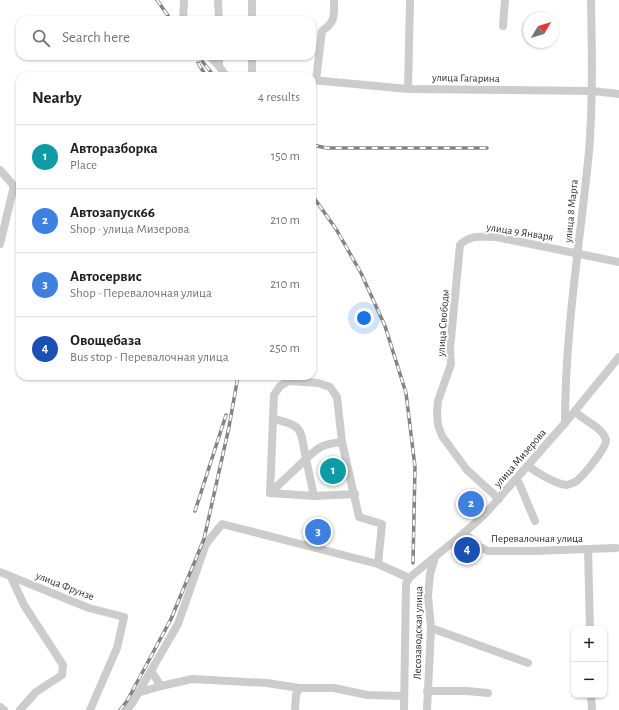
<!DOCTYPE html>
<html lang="en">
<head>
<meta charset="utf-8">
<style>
	:root { --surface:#fff; --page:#f2f2f2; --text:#202124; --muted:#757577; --line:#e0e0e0; --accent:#1a73e8 }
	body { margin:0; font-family:"Alegreya Sans",sans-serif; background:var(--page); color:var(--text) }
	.controls { position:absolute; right:12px; bottom:12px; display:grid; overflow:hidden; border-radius:8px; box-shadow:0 1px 3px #0004 }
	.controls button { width:36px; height:36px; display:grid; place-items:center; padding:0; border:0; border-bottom:1px solid var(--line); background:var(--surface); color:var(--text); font:20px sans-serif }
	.compass { position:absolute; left:523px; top:12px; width:36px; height:36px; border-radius:50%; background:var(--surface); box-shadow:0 1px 3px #0004; rotate:52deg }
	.you { position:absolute; left:364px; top:318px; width:14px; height:14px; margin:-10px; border:3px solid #fff; border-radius:50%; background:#1a73e8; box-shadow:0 0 0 6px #1a73e833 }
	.badge { display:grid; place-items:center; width:26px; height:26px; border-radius:50%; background:var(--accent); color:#fff; font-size:13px; font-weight:700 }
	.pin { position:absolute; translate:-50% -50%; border:2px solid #fff; box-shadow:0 1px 4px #0006 }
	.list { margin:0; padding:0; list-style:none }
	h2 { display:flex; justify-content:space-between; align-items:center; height:52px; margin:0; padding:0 16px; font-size:17px }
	h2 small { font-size:13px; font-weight:400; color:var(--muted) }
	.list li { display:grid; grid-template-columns:26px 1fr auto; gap:12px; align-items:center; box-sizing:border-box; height:64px; padding:0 16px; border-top:1px solid var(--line) }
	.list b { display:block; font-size:15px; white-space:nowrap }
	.list p { margin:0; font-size:13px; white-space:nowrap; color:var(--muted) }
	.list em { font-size:13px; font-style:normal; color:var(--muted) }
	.icon { flex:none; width:22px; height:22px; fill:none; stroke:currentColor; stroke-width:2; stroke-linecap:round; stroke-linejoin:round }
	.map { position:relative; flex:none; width:619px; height:710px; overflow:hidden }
	.search { position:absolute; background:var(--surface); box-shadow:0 1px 3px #0004; left:16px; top:16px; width:300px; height:44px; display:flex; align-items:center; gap:10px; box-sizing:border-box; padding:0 14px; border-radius:12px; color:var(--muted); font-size:15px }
	.panel { position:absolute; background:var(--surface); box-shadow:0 1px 3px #0004; left:16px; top:72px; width:300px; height:308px; border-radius:12px }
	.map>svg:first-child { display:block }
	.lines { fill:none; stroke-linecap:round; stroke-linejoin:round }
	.minor { stroke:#ccc; stroke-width:8 }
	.rail-casing { stroke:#848484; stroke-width:3.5 }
	.rail { stroke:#fff; stroke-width:2; stroke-dasharray:6; stroke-linecap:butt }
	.labels { text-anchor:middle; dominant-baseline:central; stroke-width:4; stroke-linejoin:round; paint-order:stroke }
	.street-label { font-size:11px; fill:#2f2f2f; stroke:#fff }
</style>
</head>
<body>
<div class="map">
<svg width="619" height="710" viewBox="0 0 619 710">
	<rect width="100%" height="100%" fill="#fff"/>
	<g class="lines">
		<!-- minor -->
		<g class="minor">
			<path d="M 218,0 L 219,20"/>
			<path d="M 252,0 L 252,20"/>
			<path d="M 183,20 L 184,0"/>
			<path d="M 503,26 L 505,0"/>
			<path d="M 209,56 L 219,66"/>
			<path d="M 219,56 L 219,66 L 226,76"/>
			<path d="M 252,56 L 252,76"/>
			<path d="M 312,80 L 408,89 L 593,91 L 619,94"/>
			<path d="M 316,80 L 322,31 C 336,22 334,15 334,0"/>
			<path d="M 408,89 L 410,0"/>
			<path d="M 0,170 L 14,186 L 0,244"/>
			<path d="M 565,423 C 565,332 580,242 589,152 C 593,101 592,51 591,0"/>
			<path d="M 528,466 C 536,472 557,485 567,485 C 569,484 574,483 575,482 C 582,478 607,447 606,440 C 603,427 583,421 575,411"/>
			<path d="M 516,480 L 519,483 L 535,521"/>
			<path d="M 270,493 L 274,395 L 280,386 L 289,381 L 318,383 L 330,387 L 337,397 L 342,442 L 359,517 L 382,524 L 378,564"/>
			<path d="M 270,493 L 306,459 C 300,430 305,426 274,419"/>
			<path d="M 270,493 L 314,496 L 355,494"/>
			<path d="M 314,496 L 306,459 C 319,446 324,444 342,442"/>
			<path d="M 499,499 L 467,470 L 442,436 L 438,425 L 437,412 L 438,401 L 451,364 L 450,349 L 460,245 C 470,234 483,237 496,237 L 619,262"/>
			<path d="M 464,533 L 478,546 L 488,551 L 533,551 L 616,548"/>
			<path d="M 588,549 L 590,629"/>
			<path d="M 0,572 L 89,608 L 124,617 L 117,648 L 90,710"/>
			<path d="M 11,577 L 24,605 L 63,665 L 62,675 L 36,692 L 20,710"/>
			<path d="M 431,628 L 528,663"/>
			<path d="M 151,671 L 161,686 L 192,679 L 267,683 L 299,688 L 334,688 L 367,695 L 404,696"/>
			<path d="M 427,691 L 467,691 L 488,693"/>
			<path d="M 137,693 L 161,686"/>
			<path d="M 591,695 L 592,710"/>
			<path d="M 0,707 L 4,710"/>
			<path d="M 127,710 L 133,702 L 178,624 L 206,544 L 222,524 L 378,564 L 409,578"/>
			<path d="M 295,710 L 296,695 L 299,688"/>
			<path d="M 404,710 L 406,584 L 409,578 L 464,533 L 485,514 L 565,423 L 619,357"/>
			<path d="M 427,710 L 431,628 L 428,596 L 430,574 L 435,557"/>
		</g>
		<!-- rail casing -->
		<g class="rail-casing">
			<g id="rail">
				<path d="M 157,0 L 171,20"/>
				<path d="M 198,56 L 214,76"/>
				<path d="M 198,63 L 206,76"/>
				<path d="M 312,145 L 327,148 L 487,148"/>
				<path d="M 312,195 L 336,229 L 361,273 L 385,326 L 406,393 L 415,467 L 413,563"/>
				<path d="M 195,511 L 226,415"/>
				<path d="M 120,710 L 127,701 L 171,619 L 204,539 L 229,427 L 238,376"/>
			</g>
		</g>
		<!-- rail -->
		<use href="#rail" class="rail"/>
	</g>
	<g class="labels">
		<!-- street labels -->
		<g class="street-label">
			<text transform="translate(466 78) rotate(1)">улица Гагарина</text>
			<text transform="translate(571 211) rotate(-84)">улица 8 Марта</text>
			<text transform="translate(520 232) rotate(9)">улица 9 Января</text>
			<text transform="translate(443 323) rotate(-86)">улица Свободы</text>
			<text transform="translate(520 458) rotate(-49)">улица Мизерова</text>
			<text x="537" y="538">Перевалочная улица</text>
			<text transform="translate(65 586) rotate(21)">улица Фрунзе</text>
			<text transform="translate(418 633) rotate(-89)">Лесозаводская улица</text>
		</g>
	</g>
</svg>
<div class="controls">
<button>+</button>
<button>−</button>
</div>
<svg class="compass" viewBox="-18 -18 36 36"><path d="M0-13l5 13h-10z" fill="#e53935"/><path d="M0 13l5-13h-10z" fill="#757577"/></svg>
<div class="you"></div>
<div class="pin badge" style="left:333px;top:471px;background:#0f9aa8">1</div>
<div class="pin badge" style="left:471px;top:504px;background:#3f7fe0">2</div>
<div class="pin badge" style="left:318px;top:532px;background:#3f7fe0">3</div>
<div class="pin badge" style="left:467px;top:550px;background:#1a4fb4">4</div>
<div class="search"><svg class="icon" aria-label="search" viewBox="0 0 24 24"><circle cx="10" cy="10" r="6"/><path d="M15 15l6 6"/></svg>Search here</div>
<section class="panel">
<h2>Nearby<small>4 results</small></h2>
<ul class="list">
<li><span class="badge" style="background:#0f9aa8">1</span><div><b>Авторазборка</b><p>Place</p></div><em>150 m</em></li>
<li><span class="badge" style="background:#3f7fe0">2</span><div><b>Автозапуск66</b><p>Shop · улица Мизерова</p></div><em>210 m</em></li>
<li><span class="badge" style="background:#3f7fe0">3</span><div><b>Автосервис</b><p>Shop · Перевалочная улица</p></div><em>210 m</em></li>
<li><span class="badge" style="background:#1a4fb4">4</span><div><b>Овощебаза</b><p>Bus stop · Перевалочная улица</p></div><em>250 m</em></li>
</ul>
</section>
</div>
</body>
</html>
